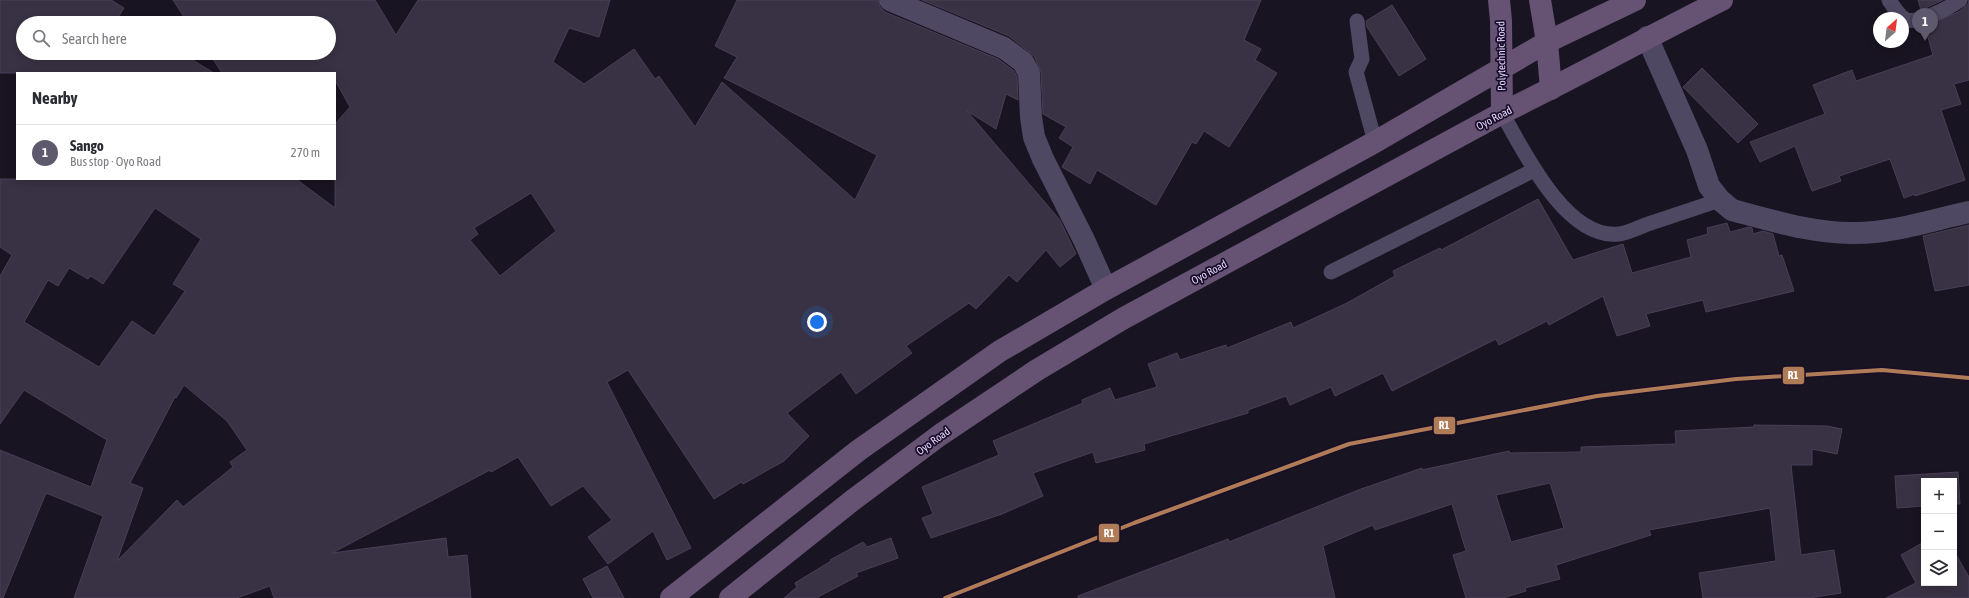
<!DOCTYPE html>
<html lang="en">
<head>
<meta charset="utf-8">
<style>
	:root { --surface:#fff; --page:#f7f7f7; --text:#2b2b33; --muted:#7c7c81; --line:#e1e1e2; --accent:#5e596c }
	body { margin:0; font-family:"Asap Condensed",sans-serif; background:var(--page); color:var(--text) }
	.controls { position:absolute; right:12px; bottom:12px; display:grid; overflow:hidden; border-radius:0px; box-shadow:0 2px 10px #0003 }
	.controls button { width:36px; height:36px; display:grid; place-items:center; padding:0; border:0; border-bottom:1px solid var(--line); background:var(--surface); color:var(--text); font:20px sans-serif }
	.compass { position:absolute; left:1873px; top:12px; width:36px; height:36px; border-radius:50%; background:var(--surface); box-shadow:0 2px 10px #0003; rotate:28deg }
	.you { position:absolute; left:817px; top:322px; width:14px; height:14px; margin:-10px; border:3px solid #fff; border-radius:50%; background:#1a73e8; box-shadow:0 0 0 6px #1a73e833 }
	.badge { display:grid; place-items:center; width:26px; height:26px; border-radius:50%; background:var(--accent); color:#fff; font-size:13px; font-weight:700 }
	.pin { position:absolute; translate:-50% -33px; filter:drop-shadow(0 1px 2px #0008) }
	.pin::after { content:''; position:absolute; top:21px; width:14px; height:12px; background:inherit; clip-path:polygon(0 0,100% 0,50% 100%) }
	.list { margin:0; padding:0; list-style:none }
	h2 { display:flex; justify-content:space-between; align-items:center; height:52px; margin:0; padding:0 16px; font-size:17px }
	h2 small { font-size:13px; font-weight:400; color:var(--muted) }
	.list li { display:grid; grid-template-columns:26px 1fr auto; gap:12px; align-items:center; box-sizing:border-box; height:56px; padding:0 16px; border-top:1px solid var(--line) }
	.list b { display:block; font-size:15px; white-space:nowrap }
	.list p { margin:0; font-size:13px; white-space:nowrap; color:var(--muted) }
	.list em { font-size:13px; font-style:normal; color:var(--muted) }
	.icon { flex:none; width:22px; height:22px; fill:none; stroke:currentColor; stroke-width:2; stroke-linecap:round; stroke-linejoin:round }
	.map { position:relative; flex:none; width:1969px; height:598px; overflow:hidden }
	.search { position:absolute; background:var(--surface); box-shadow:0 2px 10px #0003; left:16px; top:16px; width:320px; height:44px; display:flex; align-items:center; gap:10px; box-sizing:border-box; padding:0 14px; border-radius:22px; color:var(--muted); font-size:15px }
	.panel { position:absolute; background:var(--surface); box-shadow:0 2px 10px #0003; left:16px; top:72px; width:320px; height:108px; border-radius:0px }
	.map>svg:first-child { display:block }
	.building { fill:#393244; stroke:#483f56; fill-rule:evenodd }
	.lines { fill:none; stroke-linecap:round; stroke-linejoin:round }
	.lane { stroke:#4f4862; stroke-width:15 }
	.street { stroke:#4f4862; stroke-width:22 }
	.primary { stroke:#665273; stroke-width:22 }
	.rail-1-casing { stroke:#180e27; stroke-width:7 }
	.rail-1 { stroke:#b07c57; stroke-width:4 }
	.labels { text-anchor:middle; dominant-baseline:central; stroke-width:3.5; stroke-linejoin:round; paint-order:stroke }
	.street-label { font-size:11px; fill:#e3d4ff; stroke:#180e27 }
	.line-badge { stroke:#180e27; stroke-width:1.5 }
	.badge-label { font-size:11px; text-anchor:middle; font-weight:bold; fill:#fff }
</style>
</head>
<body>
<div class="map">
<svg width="1969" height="598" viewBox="0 0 1969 598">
	<rect width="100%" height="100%" fill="#191421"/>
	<!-- building -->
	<g class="building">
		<path d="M 0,0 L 111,0 L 124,8 L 119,16 L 130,23 L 23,23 L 23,53 L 181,53 L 214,73 L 0,73 Z"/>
		<path d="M 173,0 L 375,0 L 396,35 L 418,0 L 610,0 L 599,37 L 569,28 L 553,62 L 584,84 L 634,49 L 655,79 L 659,76 L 695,127 L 722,82 L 855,200 L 877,155 L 724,78 L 737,57 L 715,46 L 737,0 L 878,0 L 880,7 L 885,12 L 998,59 L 1013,70 L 1017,76 L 1018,100 L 1006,94 L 996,129 L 967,111 L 1060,220 L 1076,254 L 1060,267 L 1046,250 L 1017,282 L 1009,275 L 976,309 L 969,303 L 906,346 L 912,353 L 856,394 L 841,372 L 787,413 L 809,436 L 784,461 L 743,484 L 741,482 L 714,499 L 628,370 L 607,382 L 691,548 L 667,560 L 653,531 L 608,564 L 588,537 L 612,520 L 583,486 L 551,506 L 518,457 L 491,472 L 490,470 L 332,553 L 446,538 L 448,557 L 467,555 L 471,598 L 274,598 L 270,586 L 237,598 L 74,598 L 103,516 L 46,493 L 3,598 L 0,598 L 0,450 L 91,487 L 107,440 L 24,390 L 0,424 L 0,276 L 12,255 L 0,247 L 0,179 L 296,179 L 335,208 L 335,124 L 350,107 L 335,80 L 335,73 L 222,73 L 209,53 L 329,53 L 329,23 L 188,23 ZM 531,193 L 556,231 L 500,276 L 470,240 L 478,234 L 474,228 ZM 155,208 L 201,239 L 173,284 L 185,291 L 154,336 L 132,321 L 99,367 L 24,322 L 48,280 L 58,286 L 69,268 L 88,279 L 91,276 L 103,284 ZM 184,385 L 227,421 L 247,450 L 230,462 L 233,467 L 183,507 L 177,500 L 117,561 L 143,488 L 130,483 L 175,397 L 176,398 Z"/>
		<path d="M 922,0 L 1261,0 L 1244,40 L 1261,49 L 1255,60 L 1277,73 L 1229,147 L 1204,131 L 1196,144 L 1192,142 L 1156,205 L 1097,170 L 1090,184 L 1062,167 L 1073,147 L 1059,138 L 1066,127 L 1043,114 L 1041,72 L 1034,56 L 1009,36 Z"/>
		<path d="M 1918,0 L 1943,0 L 1921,10 Z"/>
		<path d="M 1969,0 L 1969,80 L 1954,84 L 1961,104 L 1941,110 L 1965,180 L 1915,196 L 1915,194 L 1904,198 L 1890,159 L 1839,176 L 1841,181 L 1812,191 L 1795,146 L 1760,162 L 1750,142 L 1825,114 L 1813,85 L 1852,70 L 1856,81 L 1933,55 L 1925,27 L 1960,11 L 1968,4 Z"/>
		<path d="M 1392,5 L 1426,59 L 1399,76 L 1367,27 L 1366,21 Z"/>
		<path d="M 1702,68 L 1758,124 L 1738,143 L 1683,87 Z"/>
		<path d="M 1538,199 L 1573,260 L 1623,244 L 1632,273 L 1691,257 L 1687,240 L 1708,234 L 1707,228 L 1727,223 L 1730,232 L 1749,227 L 1752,228 L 1753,234 L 1763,231 L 1773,234 L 1779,256 L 1782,255 L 1794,291 L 1706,312 L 1703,300 L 1646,314 L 1650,326 L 1617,336 L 1603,296 L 1549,325 L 1547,321 L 1499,345 L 1496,339 L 1392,391 L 1383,373 L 1335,396 L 1331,387 L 1290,405 L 1286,396 L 1248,410 L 1248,413 L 1144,444 L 1145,450 L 1096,463 L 1093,452 L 1033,473 L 1043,496 L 1002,514 L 931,538 L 922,518 L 933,514 L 922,487 L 999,455 L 993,441 L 1083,403 L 1082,400 L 1110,388 L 1115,400 L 1157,387 L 1148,364 L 1177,353 L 1180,360 L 1226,345 L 1227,348 L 1291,322 L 1293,328 L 1347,303 L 1395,276 L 1393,271 L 1440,248 L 1441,250 Z"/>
		<path d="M 1969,225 L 1969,285 L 1935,291 L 1923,236 Z"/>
		<path d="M 1754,425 L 1827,426 L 1842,429 L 1837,454 L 1812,449 L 1812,465 L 1791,465 L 1801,555 L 1834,550 L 1841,593 L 1809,598 L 1703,598 L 1699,573 L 1776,561 L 1770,508 L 1649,530 L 1651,535 L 1556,565 L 1560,579 L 1525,588 L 1526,591 L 1503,598 L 1466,598 L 1453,555 L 1466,551 L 1452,504 L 1375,530 L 1373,525 L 1323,546 L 1335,598 L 1078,598 L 1078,596 L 1228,539 L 1229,542 L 1361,489 L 1422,468 L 1422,470 L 1509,451 L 1510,453 L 1581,452 L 1581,447 L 1676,444 L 1675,431 L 1754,427 ZM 1550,483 L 1564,528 L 1511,542 L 1496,495 Z"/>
		<path d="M 1958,472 L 1960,504 L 1954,504 L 1954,481 L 1924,481 L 1924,506 L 1897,508 L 1895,476 Z"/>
		<path d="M 891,538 L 898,558 L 856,573 L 858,576 L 816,598 L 784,598 L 797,587 L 795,583 L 831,561 L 830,560 L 863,542 L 867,547 Z"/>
		<path d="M 1924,542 L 1924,583 L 1954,583 L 1954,551 L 1969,577 L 1969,598 L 1886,598 L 1916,583 L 1901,555 Z"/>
		<path d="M 607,566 L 624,598 L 593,598 L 583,579 Z"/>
	</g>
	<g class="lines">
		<!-- lane -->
		<g class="lane">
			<path d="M 1889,0 C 1893,6 1899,16 1905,19 C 1916,26 1950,7 1960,0"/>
			<path d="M 1357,21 L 1362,59 L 1356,72 L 1375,142"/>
			<path d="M 1502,113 C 1523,150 1566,240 1619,234 C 1628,233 1639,227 1648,224 C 1672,216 1696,208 1720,200"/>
			<path d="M 1331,272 L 1534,170"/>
		</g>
		<!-- street -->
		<g class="street">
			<path d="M 890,0 L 1004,48 L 1023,62 L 1029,73 L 1031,117 L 1034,137 L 1043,159 L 1084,240 L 1106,289"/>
			<path d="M 1647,37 L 1697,150 L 1709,186 L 1720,200 L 1732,210 C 1771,220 1814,234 1855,233 C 1893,233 1932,220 1969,212"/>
		</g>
		<!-- primary -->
		<g class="primary">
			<path d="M 1499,0 L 1501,21 L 1502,113"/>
			<path d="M 1540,0 L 1547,42 L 1551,89"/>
			<path d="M 671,598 L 859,450 L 1000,351 L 1106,289 L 1375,142 L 1547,42 L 1635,0"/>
			<path d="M 730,598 L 853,500 L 940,435 L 1037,370 L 1124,318 L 1502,113 C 1576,77 1648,37 1722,0"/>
		</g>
		<!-- rail-1 casing -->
		<g class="rail-1-casing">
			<path id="rail-1" d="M 945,598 L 1134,523 L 1349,444 L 1597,396 L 1736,379 L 1882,370 L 1969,378"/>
		</g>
		<!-- rail-1 -->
		<use href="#rail-1" class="rail-1"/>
	</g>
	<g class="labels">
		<!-- street labels -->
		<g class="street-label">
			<text transform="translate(1501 56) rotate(-91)">Polytechnic Road</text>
			<text transform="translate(1494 118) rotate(-28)">Oyo Road</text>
			<text transform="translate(1209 272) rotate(-29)">Oyo Road</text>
			<text transform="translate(933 441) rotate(-36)">Oyo Road</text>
		</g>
	</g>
	<g class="line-badge">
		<rect x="1782" y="366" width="23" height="19" rx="4" fill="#b07c57"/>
		<rect x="1433" y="416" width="23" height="19" rx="4" fill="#b07c57"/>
		<rect x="1098" y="523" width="22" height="20" rx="4" fill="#b07c57"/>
	</g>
	<g class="badge-label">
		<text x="1793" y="379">R1</text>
		<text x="1444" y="429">R1</text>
		<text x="1109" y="537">R1</text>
	</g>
</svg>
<div class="controls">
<button>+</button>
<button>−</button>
<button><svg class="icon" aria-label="layers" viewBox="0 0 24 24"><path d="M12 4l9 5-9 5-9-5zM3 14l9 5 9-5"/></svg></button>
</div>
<svg class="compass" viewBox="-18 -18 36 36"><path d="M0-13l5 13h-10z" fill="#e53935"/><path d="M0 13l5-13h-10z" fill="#7c7c81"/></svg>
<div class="you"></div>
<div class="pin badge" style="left:1925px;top:41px">1</div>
<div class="search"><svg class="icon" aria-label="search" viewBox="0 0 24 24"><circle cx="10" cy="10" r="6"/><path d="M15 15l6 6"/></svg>Search here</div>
<section class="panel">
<h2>Nearby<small></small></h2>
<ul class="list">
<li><span class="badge">1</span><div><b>Sango</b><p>Bus stop · Oyo Road</p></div><em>270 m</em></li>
</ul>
</section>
</div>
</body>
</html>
